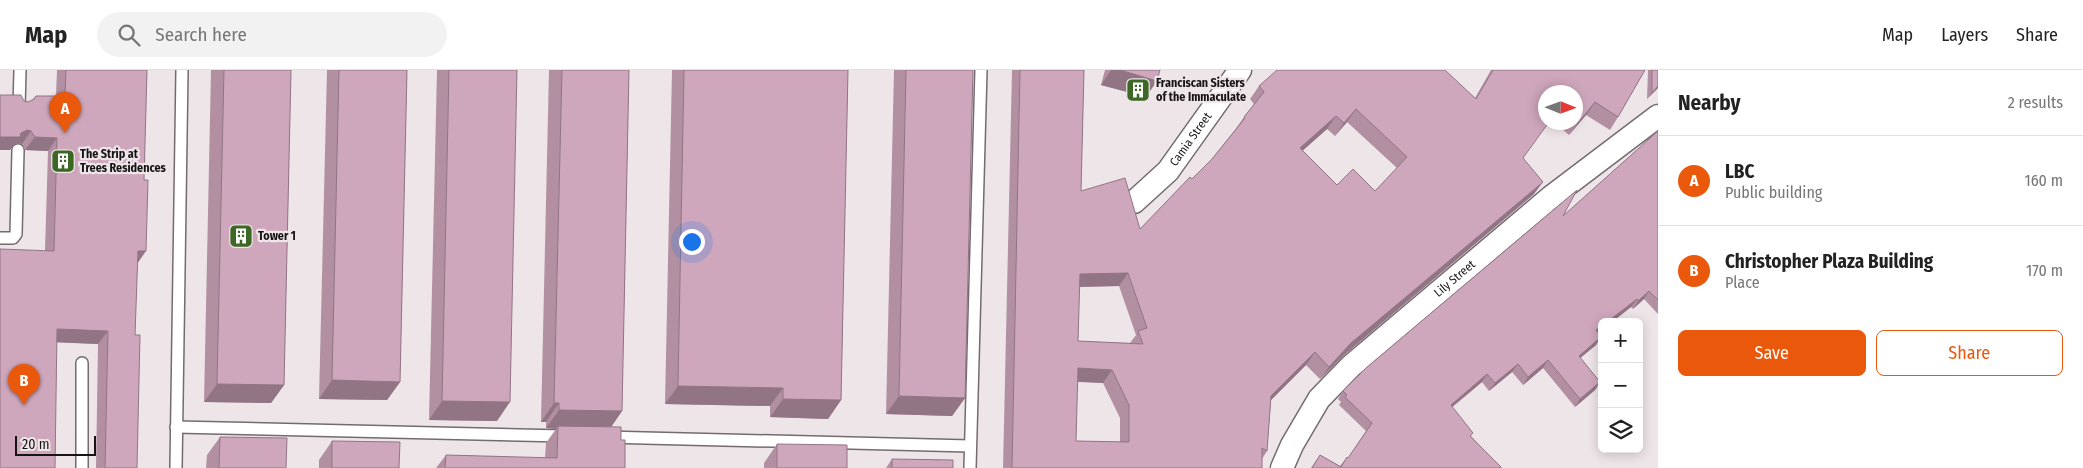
<!DOCTYPE html>
<html lang="en">
<head>
<meta charset="utf-8">
<style>
	:root { --surface:#fff; --page:#f2f2f2; --text:#222; --muted:#767676; --line:#e0e0e0; --accent:#ea580c }
	body { margin:0; font-family:"Fira Sans Condensed",sans-serif; background:var(--page); color:var(--text) }
	.controls { position:absolute; right:15px; bottom:15px; display:grid; overflow:hidden; border-radius:8px; box-shadow:0 2px 12px #0003 }
	.controls button { width:45px; height:45px; display:grid; place-items:center; padding:0; border:0; border-bottom:1px solid var(--line); background:var(--surface); color:var(--text); font:25px sans-serif }
	.compass { position:absolute; left:1538px; top:15px; width:45px; height:45px; border-radius:50%; background:var(--surface); box-shadow:0 2px 12px #0003; rotate:91deg }
	.scale { position:absolute; left:15px; bottom:12px; width:81px; box-sizing:border-box; padding-left:5px; border:2px solid #171415; border-top:0; font-size:14px; line-height:18px; white-space:nowrap; color:#171415; -webkit-text-stroke:4px #eee5e9; paint-order:stroke }
	.you { position:absolute; left:691px; top:171px; width:18px; height:18px; margin:-12px; border:4px solid #fff; border-radius:50%; background:#1a73e8; box-shadow:0 0 0 8px #1a73e833 }
	.badge { display:grid; place-items:center; width:32px; height:32px; border-radius:50%; background:var(--accent); color:#fff; font-size:16px; font-weight:700 }
	.pin { position:absolute; translate:-50% -41px; filter:drop-shadow(0 1px 2px #0008) }
	.pin::after { content:''; position:absolute; top:26px; width:18px; height:15px; background:inherit; clip-path:polygon(0 0,100% 0,50% 100%) }
	.list { margin:0; padding:0; list-style:none }
	h2 { display:flex; justify-content:space-between; align-items:center; height:65px; margin:0; padding:0 20px; font-size:21px }
	h2 small { font-size:16px; font-weight:400; color:var(--muted) }
	.list li { display:grid; grid-template-columns:32px 1fr auto; gap:15px; align-items:center; box-sizing:border-box; height:90px; padding:0 20px; border-top:1px solid var(--line) }
	.list b { display:block; font-size:19px; white-space:nowrap }
	.list p { margin:0; font-size:16px; white-space:nowrap; color:var(--muted) }
	.list em { font-size:16px; font-style:normal; color:var(--muted) }
	.actions { display:flex; gap:10px; padding:15px 20px }
	.actions a { flex:1; padding:11px 0; border:1px solid var(--accent); border-radius:8px; text-align:center; font-size:18px; color:var(--accent) }
	.actions .main { background:var(--accent); color:#fff }
	.icon { flex:none; width:28px; height:28px; fill:none; stroke:currentColor; stroke-width:2; stroke-linecap:round; stroke-linejoin:round }
	.map { position:relative; flex:none; width:1658px; height:398px; overflow:hidden }
	header { display:flex; align-items:center; gap:30px; box-sizing:border-box; height:70px; padding:0 25px; background:var(--surface); border-bottom:1px solid var(--line) }
	header strong { font-size:24px }
	nav { display:flex; gap:28px; margin-inline-start:auto; font-size:18px }
	.search { width:350px; height:45px; background:var(--page); display:flex; align-items:center; gap:12px; box-sizing:border-box; padding:0 18px; border-radius:28px; color:var(--muted); font-size:19px }
	main { display:flex }
	aside { flex:1; background:var(--surface) }
	.map>svg:first-child { display:block }
	.lines { fill:none; stroke-linecap:round; stroke-linejoin:round }
	.service-casing { stroke:#736b6f; stroke-width:14 }
	.minor-casing { stroke:#736b6f; stroke-width:25 }
	.service { stroke:#fff; stroke-width:11 }
	.minor { stroke:#fff; stroke-width:22 }
	.wall { fill:#b290a2; fill-rule:evenodd }
	.shaded-wall { fill:#917584 }
	.building { fill:#cfa7bc; stroke:#917584; fill-rule:evenodd }
	.labels { text-anchor:middle; dominant-baseline:central; stroke-width:4.5; stroke-linejoin:round; paint-order:stroke }
	.poi-label { font-size:12px; font-weight:bold; fill:#171415; stroke:#eee5e9; text-anchor:start }
	.street-label { font-size:12px; fill:#171415; stroke:#eee5e9 }
</style>
</head>
<body>
<header>
<strong>Map</strong>
<div class="search"><svg class="icon" aria-label="search" viewBox="0 0 24 24"><circle cx="10" cy="10" r="6"/><path d="M15 15l6 6"/></svg>Search here</div>
<nav><a>Map</a><a>Layers</a><a>Share</a></nav>
</header>
<main>
<div class="map">
<svg width="1658" height="398" viewBox="0 0 1658 398">
	<rect width="100%" height="100%" fill="#eee5e9"/>
	<g class="lines">
		<!-- service casing -->
		<g class="service-casing">
			<g id="service">
				<path d="M 19,38 L 20,0"/>
				<path d="M 0,168 L 13,168 L 16,164 L 18,80"/>
				<path d="M 82,293 L 82,398"/>
				<path d="M 176,357 L 564,366"/>
				<path d="M 605,367 L 970,376"/>
				<path d="M 176,398 L 182,0"/>
				<path d="M 970,398 L 981,0"/>
			</g>
		</g>
		<!-- minor casing -->
		<g class="minor-casing">
			<g id="minor">
				<path id="s1" d="M 1134,132 L 1168,101 L 1240,0"/>
				<path id="s2" d="M 1282,398 L 1292,375 L 1319,329 L 1351,296 L 1551,127 L 1658,46"/>
			</g>
		</g>
		<!-- service -->
		<use href="#service" class="service"/>
		<!-- minor -->
		<use href="#minor" class="minor"/>
	</g>
	<!-- wall -->
	<g class="wall">
		<path d="M 57,0 L 147,0 L 137,194 L 135,265 L 137,398 L 96,398 L 98,274 L 57,272 L 45,180 L 48,81 L 25,80 L 22,74 L 18,73 L 15,74 L 10,80 L 24,31 L 28,32 L 32,30 L 36,26 L 56,26 Z"/>
		<path d="M 211,0 L 291,0 L 284,315 L 271,333 L 204,332 Z"/>
		<path d="M 327,0 L 407,0 L 400,312 L 387,330 L 319,329 Z"/>
		<path d="M 437,0 L 517,0 L 497,351 L 429,350 Z"/>
		<path d="M 549,0 L 629,0 L 622,341 L 611,357 L 621,370 L 625,398 L 436,398 L 446,385 L 545,388 L 546,373 L 556,359 L 546,358 L 546,352 L 541,352 Z"/>
		<path d="M 672,0 L 848,0 L 841,330 L 828,349 L 770,347 L 770,336 L 665,334 Z"/>
		<path d="M 894,0 L 973,0 L 965,328 L 952,346 L 886,344 Z"/>
		<path d="M 1012,0 L 1084,0 L 1081,121 L 1140,159 L 1212,89 L 1235,60 L 1244,47 L 1254,34 L 1250,29 L 1259,16 L 1475,28 L 1491,0 L 1645,0 L 1618,47 L 1610,60 L 1586,45 L 1569,65 L 1554,52 L 1576,52 L 1576,22 L 1546,22 L 1523,88 L 1534,124 L 1343,286 L 1320,309 L 1306,295 L 1271,330 L 1267,381 L 1262,389 L 1262,398 L 1003,398 ZM 1347,52 L 1397,98 L 1375,121 L 1337,115 L 1302,81 L 1327,59 L 1335,66 ZM 1119,216 L 1136,265 L 1130,273 L 1078,271 L 1079,217 ZM 1077,312 L 1103,313 L 1120,348 L 1120,372 L 1076,371 Z"/>
		<path d="M 1105,0 L 1160,0 L 1146,27 L 1101,15 Z"/>
		<path d="M 1648,0 L 1658,0 L 1658,18 L 1647,29 Z"/>
		<path d="M 1658,61 L 1658,244 L 1644,229 L 1633,239 L 1631,237 L 1598,263 L 1596,275 L 1580,288 L 1600,312 L 1595,320 L 1575,337 L 1543,298 L 1523,315 L 1512,302 L 1489,321 L 1482,312 L 1452,337 L 1471,366 L 1501,398 L 1311,398 L 1320,385 L 1340,396 L 1347,387 L 1348,388 L 1366,361 L 1339,335 L 1341,332 L 1338,329 L 1343,321 L 1563,146 Z"/>
		<path d="M 220,367 L 286,398 L 206,398 L 207,385 Z"/>
		<path d="M 332,371 L 399,398 L 319,398 L 319,390 Z"/>
		<path d="M 777,374 L 847,398 L 764,398 L 764,393 Z"/>
		<path d="M 892,389 L 953,398 L 886,398 Z"/>
	</g>
	<!-- shaded-wall -->
	<g class="shaded-wall">
		<path d="M 1111,0 L 1120,0 L 1157,11 L 1146,27 L 1101,15 Z"/>
		<path d="M 1658,16 L 1658,18 L 1647,29 L 1652,23 Z"/>
		<path d="M 1595,32 L 1586,45 L 1569,65 L 1578,53 Z"/>
		<path d="M 1356,39 L 1347,52 L 1335,66 L 1344,53 Z"/>
		<path d="M 1336,46 L 1327,59 L 1291,91 L 1300,78 Z"/>
		<path d="M 27,60 L 31,61 L 22,74 L 18,73 L 15,74 L 10,80 L 0,80 L 0,67 L 21,63 Z"/>
		<path d="M 35,67 L 57,68 L 48,81 L 25,80 Z"/>
		<path d="M 1543,112 L 1534,124 L 1343,286 L 1320,309 L 1329,297 L 1351,273 Z"/>
		<path d="M 138,181 L 146,181 L 137,194 Z"/>
		<path d="M 1128,203 L 1119,216 L 1071,217 L 1080,204 Z"/>
		<path d="M 1649,221 L 1644,229 L 1633,239 L 1638,231 Z"/>
		<path d="M 1637,229 L 1631,237 L 1612,252 L 1607,252 Z"/>
		<path d="M 1602,256 L 1602,259 L 1590,268 L 1596,260 Z"/>
		<path d="M 57,259 L 108,261 L 98,274 L 48,272 Z"/>
		<path d="M 1601,267 L 1596,275 L 1573,294 L 1579,286 Z"/>
		<path d="M 1315,282 L 1306,295 L 1262,339 L 1271,326 Z"/>
		<path d="M 1548,290 L 1543,298 L 1523,315 L 1528,307 Z"/>
		<path d="M 1518,294 L 1512,302 L 1489,321 L 1495,313 Z"/>
		<path d="M 1078,298 L 1112,300 L 1103,313 L 1069,311 Z"/>
		<path d="M 1487,304 L 1482,312 L 1445,343 L 1451,335 Z"/>
		<path d="M 332,310 L 400,312 L 387,330 L 319,329 Z"/>
		<path d="M 1600,312 L 1595,320 L 1575,337 L 1580,329 Z"/>
		<path d="M 217,314 L 284,315 L 271,333 L 204,332 Z"/>
		<path d="M 678,316 L 783,318 L 770,336 L 665,334 Z"/>
		<path d="M 899,326 L 965,328 L 952,346 L 886,344 Z"/>
		<path d="M 783,329 L 841,330 L 828,349 L 770,347 Z"/>
		<path d="M 442,331 L 510,332 L 497,351 L 429,350 Z"/>
		<path d="M 554,333 L 559,333 L 546,352 L 541,352 Z"/>
		<path d="M 559,340 L 622,341 L 609,360 L 558,356 L 556,359 L 546,358 Z"/>
	</g>
	<!-- building -->
	<g class="building">
		<path d="M 66,0 L 147,0 L 144,110 L 148,110 L 146,181 L 138,181 L 135,265 L 140,265 L 137,398 L 105,398 L 108,261 L 57,259 L 55,398 L 0,398 L 0,179 L 54,181 L 57,68 L 35,67 L 31,61 L 27,60 L 21,63 L 20,67 L 0,67 L 0,25 L 21,25 L 24,31 L 28,32 L 34,29 L 36,26 L 65,26 Z"/>
		<path d="M 224,0 L 291,0 L 284,315 L 217,314 Z"/>
		<path d="M 339,0 L 407,0 L 400,312 L 332,310 Z"/>
		<path d="M 449,0 L 517,0 L 510,332 L 442,331 Z"/>
		<path d="M 562,0 L 629,0 L 622,341 L 559,340 L 559,333 L 554,333 Z"/>
		<path d="M 684,0 L 848,0 L 841,330 L 783,329 L 783,318 L 678,316 Z"/>
		<path d="M 906,0 L 973,0 L 965,328 L 899,326 Z"/>
		<path d="M 1020,0 L 1084,0 L 1081,121 L 1125,108 L 1140,159 L 1190,107 L 1192,109 L 1212,89 L 1245,48 L 1244,47 L 1264,22 L 1259,16 L 1277,0 L 1445,0 L 1476,29 L 1493,0 L 1645,0 L 1618,47 L 1595,32 L 1578,53 L 1576,50 L 1576,22 L 1546,22 L 1546,52 L 1549,52 L 1523,88 L 1543,112 L 1351,273 L 1329,297 L 1315,282 L 1271,326 L 1267,381 L 1262,378 L 1262,398 L 1012,398 ZM 1356,39 L 1407,87 L 1375,121 L 1353,99 L 1337,115 L 1300,78 L 1336,46 L 1344,53 ZM 1128,203 L 1147,258 L 1138,261 L 1143,274 L 1078,271 L 1080,204 ZM 1078,298 L 1112,300 L 1129,335 L 1129,372 L 1076,371 Z"/>
		<path d="M 1120,0 L 1160,0 L 1157,11 Z"/>
		<path d="M 1652,0 L 1658,0 L 1658,16 L 1652,23 Z"/>
		<path d="M 1658,61 L 1658,230 L 1649,221 L 1638,231 L 1637,229 L 1607,252 L 1602,252 L 1602,256 L 1596,260 L 1601,267 L 1579,286 L 1600,312 L 1580,329 L 1548,290 L 1528,307 L 1518,294 L 1495,313 L 1487,304 L 1451,335 L 1473,363 L 1470,366 L 1501,397 L 1501,398 L 1312,398 L 1320,385 L 1341,397 L 1347,387 L 1348,388 L 1372,353 L 1345,327 L 1347,325 L 1343,321 L 1366,298 L 1577,120 L 1563,146 Z"/>
		<path d="M 558,356 L 621,357 L 621,370 L 625,370 L 625,398 L 445,398 L 446,385 L 557,388 Z"/>
		<path d="M 220,367 L 287,368 L 286,398 L 219,398 Z"/>
		<path d="M 332,371 L 400,372 L 399,398 L 332,398 Z"/>
		<path d="M 777,374 L 847,375 L 847,398 L 777,398 Z"/>
		<path d="M 892,389 L 953,390 L 953,398 L 892,398 Z"/>
	</g>
	<!-- icons -->
	<defs>
		<g id="building-square" transform="scale(1.25)"><rect x="-9" y="-9" width="18" height="18" rx="4" fill="#3c6724" stroke="#eee5e9"/><path d="M-4-6H4V6H1V3H-1V6H-4ZM-2.5-4.3h1.7v1.8h-1.7ZM.8-4.3h1.7v1.8H.8ZM-2.5-1h1.7V.8h-1.7ZM.8-1h1.7V.8H.8Z" fill="#fff"/></g>
	</defs>
	<g fill-rule="evenodd">
		<use href="#building-square" x="1138" y="20"/>
		<use href="#building-square" x="63" y="91"/>
		<use href="#building-square" x="241" y="166"/>
	</g>
	<g class="labels">
		<!-- poi labels -->
		<g class="poi-label">
			<text x="1156" y="13">Franciscan Sisters<tspan x="1156" dy="14">of the Immaculate</tspan></text>
			<text x="80" y="84">The Strip at<tspan x="80" dy="14">Trees Residences</tspan></text>
			<text x="258" y="166">Tower 1</text>
		</g>
		<!-- street labels -->
		<g class="street-label">
			<text stroke="none"><textPath href="#s1" startOffset="85">Camia Street</textPath></text>
			<text stroke="none"><textPath href="#s2" startOffset="260">Lily Street</textPath></text>
		</g>
	</g>
</svg>
<div class="controls">
<button>+</button>
<button>−</button>
<button><svg class="icon" aria-label="layers" viewBox="0 0 24 24"><path d="M12 4l9 5-9 5-9-5zM3 14l9 5 9-5"/></svg></button>
</div>
<svg class="compass" viewBox="-18 -18 36 36"><path d="M0-13l5 13h-10z" fill="#e53935"/><path d="M0 13l5-13h-10z" fill="#767676"/></svg>
<div class="scale">20 m</div>
<div class="you"></div>
<div class="pin badge" style="left:65px;top:63px">A</div>
<div class="pin badge" style="left:24px;top:335px">B</div>
</div>
<aside>
<h2>Nearby<small>2 results</small></h2>
<ul class="list">
<li><span class="badge">A</span><div><b>LBC</b><p>Public building</p></div><em>160 m</em></li>
<li><span class="badge">B</span><div><b>Christopher Plaza Building</b><p>Place</p></div><em>170 m</em></li>
</ul>
<div class="actions"><a class="main">Save</a><a>Share</a></div>
</aside>
</main>
</body>
</html>
